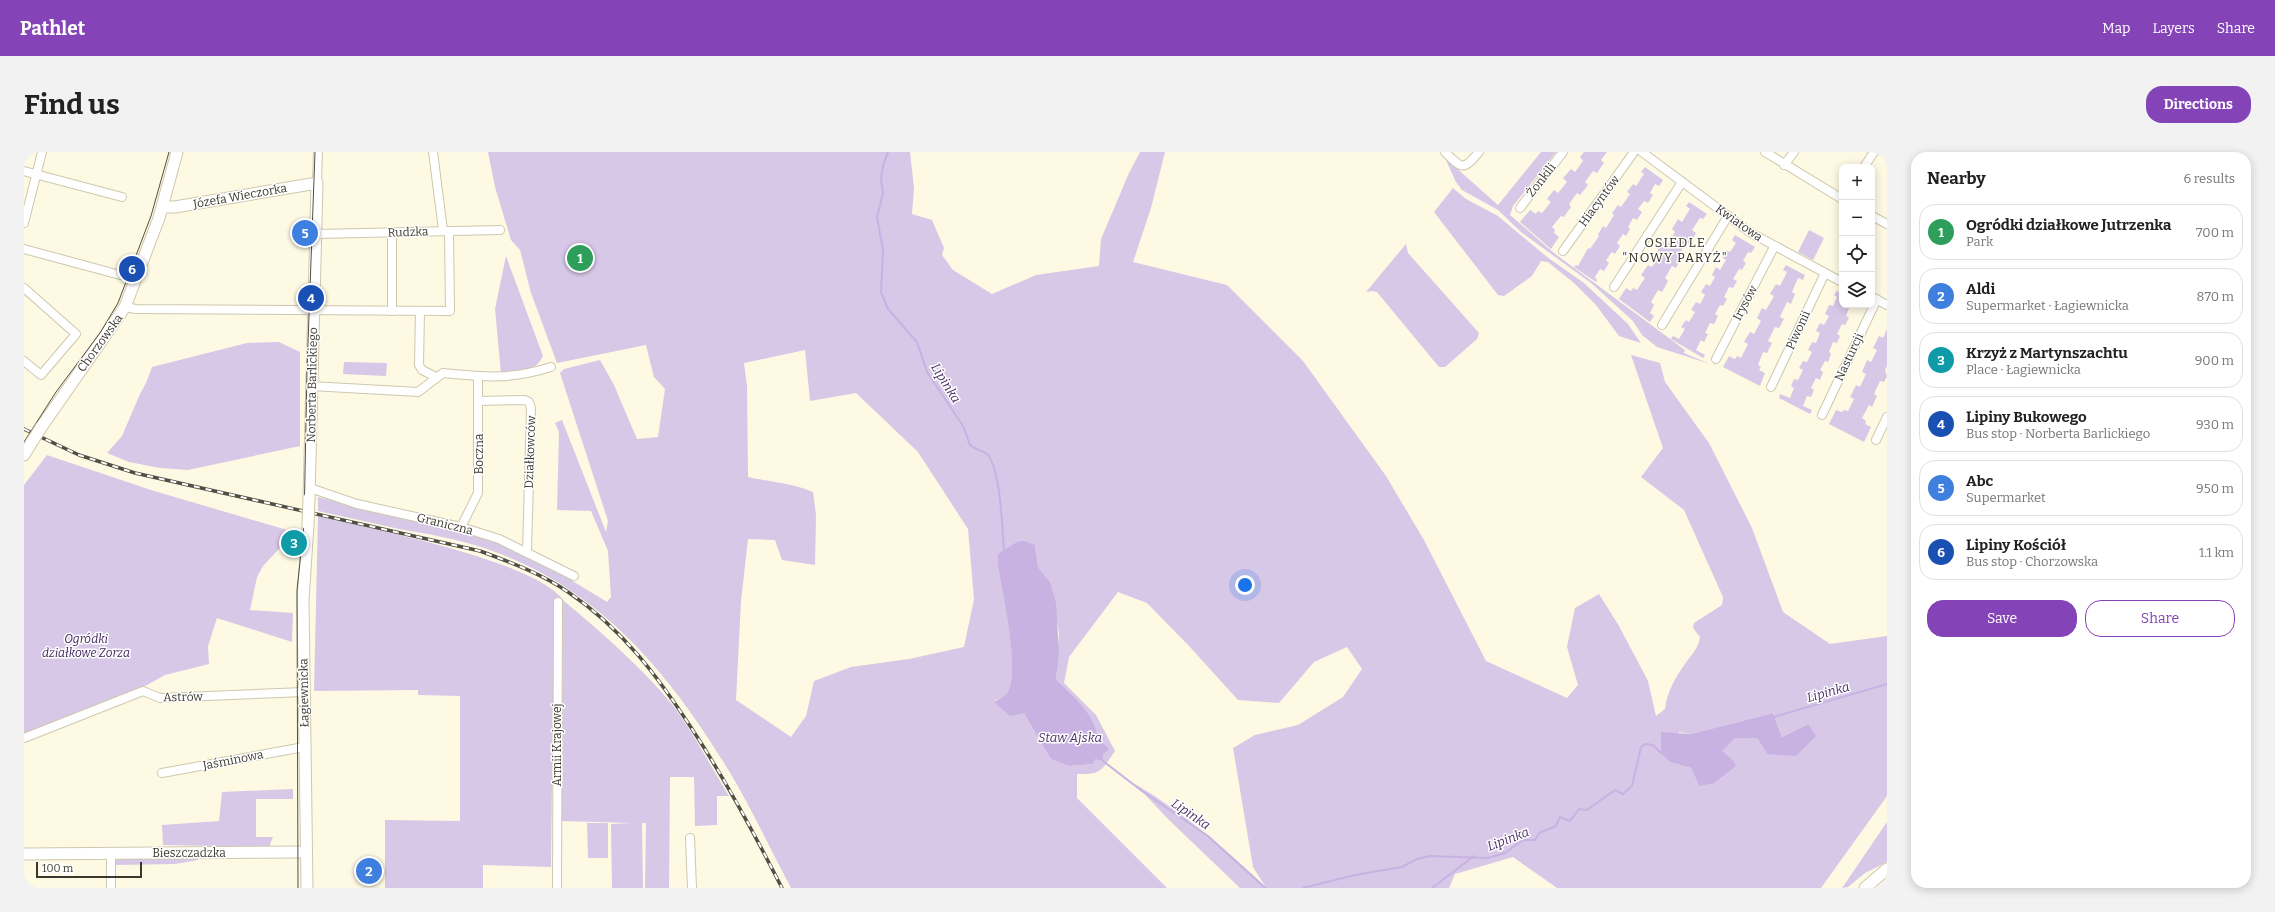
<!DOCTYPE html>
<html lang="en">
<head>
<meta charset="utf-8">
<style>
	:root { --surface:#fff; --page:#f2f2f2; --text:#222; --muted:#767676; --line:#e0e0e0; --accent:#8444b8 }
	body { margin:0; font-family:Bitter,serif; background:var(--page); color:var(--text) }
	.controls { position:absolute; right:12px; top:12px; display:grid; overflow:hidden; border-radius:8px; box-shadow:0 2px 10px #0003 }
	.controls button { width:36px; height:36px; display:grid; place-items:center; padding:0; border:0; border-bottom:1px solid var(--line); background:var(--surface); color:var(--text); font:20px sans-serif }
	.scale { position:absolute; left:12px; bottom:10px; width:106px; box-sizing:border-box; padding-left:4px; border:2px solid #3a382d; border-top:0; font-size:11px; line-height:14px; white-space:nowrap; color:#3a382d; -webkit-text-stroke:3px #fff; paint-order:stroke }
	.you { position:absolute; left:1221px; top:433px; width:14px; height:14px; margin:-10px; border:3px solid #fff; border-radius:50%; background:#1a73e8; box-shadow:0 0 0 6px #1a73e833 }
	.badge { display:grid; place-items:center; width:26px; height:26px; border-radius:50%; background:var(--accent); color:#fff; font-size:13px; font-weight:700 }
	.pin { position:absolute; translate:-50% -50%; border:2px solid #fff; box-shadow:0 1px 4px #0006 }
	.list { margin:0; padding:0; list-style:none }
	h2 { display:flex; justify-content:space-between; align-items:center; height:52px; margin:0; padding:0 16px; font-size:17px }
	h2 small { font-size:13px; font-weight:400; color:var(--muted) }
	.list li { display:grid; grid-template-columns:26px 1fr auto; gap:12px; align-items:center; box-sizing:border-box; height:56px; margin:0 8px 8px; padding:0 8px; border:1px solid var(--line); border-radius:16px }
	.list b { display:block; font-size:15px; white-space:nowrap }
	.list p { margin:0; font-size:13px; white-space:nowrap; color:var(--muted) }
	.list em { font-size:13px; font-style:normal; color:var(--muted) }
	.actions { display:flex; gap:8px; padding:12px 16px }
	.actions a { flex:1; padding:9px 0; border:1px solid var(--accent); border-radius:16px; text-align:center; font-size:14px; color:var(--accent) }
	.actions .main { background:var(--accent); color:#fff }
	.icon { flex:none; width:22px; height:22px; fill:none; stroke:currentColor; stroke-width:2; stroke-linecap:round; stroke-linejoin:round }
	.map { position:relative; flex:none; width:1863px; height:736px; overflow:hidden; border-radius:16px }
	header { display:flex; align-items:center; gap:24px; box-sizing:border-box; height:56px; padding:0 20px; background:var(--accent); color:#fff }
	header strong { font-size:19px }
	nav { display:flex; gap:22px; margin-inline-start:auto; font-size:14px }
	.intro { display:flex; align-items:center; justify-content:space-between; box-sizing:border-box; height:96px; padding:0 24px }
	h1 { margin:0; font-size:28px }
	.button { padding:10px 18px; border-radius:16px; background:var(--accent); color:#fff; font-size:14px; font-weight:700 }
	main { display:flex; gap:24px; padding:0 24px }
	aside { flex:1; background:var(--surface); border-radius:16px; box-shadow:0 2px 10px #0003 }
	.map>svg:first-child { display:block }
	.green { fill:#d7c8e8; fill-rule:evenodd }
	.water { fill:#c8b2e1 }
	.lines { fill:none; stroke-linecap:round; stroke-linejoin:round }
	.stream { stroke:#c8b2e1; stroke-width:2 }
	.street-casing { stroke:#cec8ad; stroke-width:10 }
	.secondary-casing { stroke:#cec8ad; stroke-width:13 }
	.street { stroke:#fff; stroke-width:8 }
	.secondary { stroke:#fff; stroke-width:11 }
	.tram { stroke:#514f43; stroke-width:1 }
	.rail-casing { stroke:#514f43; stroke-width:3.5 }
	.rail { stroke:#fff; stroke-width:2; stroke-dasharray:6; stroke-linecap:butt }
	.secondary-bridge-casing { stroke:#cec8ad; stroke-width:13; stroke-linecap:butt }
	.secondary-bridge { stroke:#fff; stroke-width:11 }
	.labels { text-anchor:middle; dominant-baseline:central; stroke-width:3; stroke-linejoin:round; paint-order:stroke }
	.street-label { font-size:12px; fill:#3a382d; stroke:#fff }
	.park-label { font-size:12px; font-style:italic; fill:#42235c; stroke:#fff }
	.neighbourhood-label { font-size:13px; letter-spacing:1px; fill:#39331d; stroke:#fff }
	.water-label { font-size:13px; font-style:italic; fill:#4f316b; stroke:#fff }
</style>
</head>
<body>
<header>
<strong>Pathlet</strong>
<nav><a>Map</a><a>Layers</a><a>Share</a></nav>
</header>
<div class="intro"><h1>Find us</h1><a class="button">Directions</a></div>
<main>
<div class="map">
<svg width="1863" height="736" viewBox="0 0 1863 736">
	<rect width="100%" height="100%" fill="#fef9e3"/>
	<!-- green -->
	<g class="green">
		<path d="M 464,0 L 886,0 L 890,36 L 888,62 L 908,68 L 920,96 L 918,103 L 929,118 L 968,142 L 1012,123 L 1075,114 L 1077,87 L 1105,21 L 1116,0 L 1141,0 L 1127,56 L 1109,110 L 1203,133 L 1279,209 L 1362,324 L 1400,388 L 1462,509 L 1543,546 L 1554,533 L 1543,495 L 1551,456 L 1575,442 L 1595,474 L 1624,529 L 1632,564 L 1641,557 C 1643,540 1651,526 1661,512 C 1667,503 1675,496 1676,485 L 1669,476 L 1670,471 L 1698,453 L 1699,445 L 1660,358 L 1617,325 L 1639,296 L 1607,203 L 1636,211 L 1641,230 L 1685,291 L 1728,376 L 1759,460 L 1806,492 L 1863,484 L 1863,644 L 1797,736 L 1533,736 L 1489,705 L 1431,722 L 1425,736 L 1216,736 L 1144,667 L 1111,632 C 1159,660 1200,696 1241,734 L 1229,715 L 1209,596 L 1231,583 L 1274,573 L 1319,545 L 1338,517 L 1323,495 L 1290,510 L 1255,551 L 1214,548 L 1165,494 L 1123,451 L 1094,440 L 1045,505 L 1040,531 L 1072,563 L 1091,599 C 1078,618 1077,623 1053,622 L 1053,646 L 1143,736 L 767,736 C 746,697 728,657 705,619 C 645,520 574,434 460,396 C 433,387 404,382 375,377 C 348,371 321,365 294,359 L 294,345 L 417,374 L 482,393 L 529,417 L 583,450 L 587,445 L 584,399 L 567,359 L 533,358 L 535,280 L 531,271 L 538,268 L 582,380 L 584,369 L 536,221 L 540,217 L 576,208 L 590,233 L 613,287 L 634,285 L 641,237 L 630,225 L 622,193 L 533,211 L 507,141 L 496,98 L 487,88 L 471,35 ZM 781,198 L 786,249 L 832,241 L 894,300 L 944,377 L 950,447 L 940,495 L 885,507 L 827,515 L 790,529 L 782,564 L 767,585 L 712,548 L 717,449 L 724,387 L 751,388 L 758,408 L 791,413 L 792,363 L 789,340 C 768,331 746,330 724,325 L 723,234 L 720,211 ZM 1011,393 L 1014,415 L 1026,430 L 1035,481 L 1032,527 C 1048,544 1072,563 1074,587 L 1086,597 L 1070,606 L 1069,612 L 1046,614 L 1000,561 L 970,549 C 974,547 980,545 983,541 C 997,518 979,442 974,414 L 974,402 ZM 1749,561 L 1758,585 L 1784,572 L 1743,602 L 1733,586 L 1711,586 L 1697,599 L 1708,607 L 1675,634 L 1667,616 L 1646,610 L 1655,580 L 1667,582 Z"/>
		<path d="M 1517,0 L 1532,0 L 1489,54 L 1486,63 L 1530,101 L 1661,198 L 1660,201 L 1686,212 L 1633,195 L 1618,183 L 1609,169 L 1567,131 L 1497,80 L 1474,58 L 1438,38 L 1432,30 L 1421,6 L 1474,53 Z"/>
		<path d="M 1560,0 L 1583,0 L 1577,8 L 1580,11 L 1573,21 L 1569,19 L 1561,30 L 1564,33 L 1556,43 L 1553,41 L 1545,52 L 1547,55 L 1540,65 L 1537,64 L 1528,75 L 1531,78 L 1530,81 L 1535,85 L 1527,97 L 1496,70 L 1506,58 L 1512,62 L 1514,59 L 1518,61 L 1527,50 L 1523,47 L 1530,38 L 1534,41 L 1543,30 L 1539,26 L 1547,17 L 1551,20 L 1559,9 L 1556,5 Z"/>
		<path d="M 1621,15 L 1639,28 L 1635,34 L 1631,32 L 1626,41 L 1629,43 L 1624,51 L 1620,49 L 1614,57 L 1618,60 L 1613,68 L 1609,66 L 1604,75 L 1606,77 L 1602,84 L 1599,82 L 1593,91 L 1596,94 L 1591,102 L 1588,100 L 1582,108 L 1585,111 L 1580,119 L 1576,117 L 1571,125 L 1573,128 L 1572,130 L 1550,115 L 1552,113 L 1554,114 L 1564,96 L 1566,97 L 1575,84 L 1574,82 L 1579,74 L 1582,76 L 1590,63 L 1588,61 L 1594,53 L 1597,55 L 1606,42 L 1603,40 L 1609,32 L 1612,34 L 1620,22 L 1617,20 Z"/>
		<path d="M 1429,36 L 1442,47 L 1474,64 L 1523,105 L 1560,131 L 1604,172 L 1617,191 L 1595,184 L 1572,153 L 1550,131 L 1524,110 L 1517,109 L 1508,124 L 1480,144 L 1474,143 L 1410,60 Z"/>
		<path d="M 1665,50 L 1683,62 L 1679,67 L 1676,66 L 1668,78 L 1672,81 L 1666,92 L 1662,90 L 1655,103 L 1658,105 L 1652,116 L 1648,114 L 1641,126 L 1644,129 L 1638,140 L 1634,138 L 1627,150 L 1630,153 L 1626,161 L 1630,164 L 1626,170 L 1595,147 L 1602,136 L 1607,139 L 1609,136 L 1613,138 L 1621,126 L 1617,123 L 1624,113 L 1628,115 L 1636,103 L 1633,100 L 1639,89 L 1644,92 L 1651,80 L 1648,77 L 1654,67 L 1658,70 L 1666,57 L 1662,54 Z"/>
		<path d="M 1785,78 L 1800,86 L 1789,108 L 1774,100 Z"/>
		<path d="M 1711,83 L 1731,95 L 1727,101 L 1724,100 L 1719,109 L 1722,111 L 1718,118 L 1715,117 L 1709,127 L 1713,129 L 1709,136 L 1705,135 L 1700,145 L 1703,147 L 1699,154 L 1696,153 L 1691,162 L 1694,164 L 1690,172 L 1686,171 L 1681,181 L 1684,182 L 1680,190 L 1677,188 L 1672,198 L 1681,203 L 1679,206 L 1647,187 L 1649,184 L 1655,187 L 1661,177 L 1657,175 L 1662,168 L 1665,170 L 1671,160 L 1667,158 L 1672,150 L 1676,152 L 1681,143 L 1677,140 L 1682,132 L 1686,134 L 1691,125 L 1688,123 L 1692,115 L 1696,118 L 1702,108 L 1698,105 L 1702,98 L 1706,100 L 1712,91 L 1708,88 Z"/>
		<path d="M 1382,92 L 1384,101 L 1455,181 L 1453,187 L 1421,215 L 1415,215 L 1353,140 L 1348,139 L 1342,140 Z"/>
		<path d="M 482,104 L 519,204 C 510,222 495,219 477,222 L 471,157 Z"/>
		<path d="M 1762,113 L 1781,123 L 1779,128 L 1774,126 L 1768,140 L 1771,142 L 1767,152 L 1763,150 L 1756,165 L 1760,167 L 1755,176 L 1751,175 L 1744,189 L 1748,191 L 1743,201 L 1739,200 L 1734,213 L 1737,215 L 1735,218 L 1741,221 L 1736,234 L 1699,215 L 1705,204 L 1711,207 L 1713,204 L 1717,206 L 1724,192 L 1720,190 L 1726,180 L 1730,182 L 1737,169 L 1733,166 L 1738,156 L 1742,158 L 1750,144 L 1746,142 L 1752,132 L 1756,134 L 1763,120 L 1759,118 Z"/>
		<path d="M 1813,139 L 1818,141 L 1818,153 L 1831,153 L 1830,155 L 1826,154 L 1822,164 L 1825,166 L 1821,173 L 1818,172 L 1813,182 L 1816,184 L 1813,191 L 1809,190 L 1805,200 L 1807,202 L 1804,210 L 1801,209 L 1796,218 L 1799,220 L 1796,228 L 1792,226 L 1787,236 L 1790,238 L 1787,245 L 1783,244 L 1779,254 L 1788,258 L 1786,262 L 1755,246 L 1756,242 L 1766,246 L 1770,236 L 1767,234 L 1770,227 L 1774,228 L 1779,218 L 1775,216 L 1779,209 L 1783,210 L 1788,200 L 1784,198 L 1788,190 L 1792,191 L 1796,181 L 1792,179 L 1796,171 L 1800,173 L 1805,164 L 1801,162 L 1805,153 L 1809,154 L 1813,145 L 1810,143 Z"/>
		<path d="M 1863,177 L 1863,214 L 1861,218 L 1863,224 L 1860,230 L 1856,229 L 1850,242 L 1853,244 L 1848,255 L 1845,253 L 1838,266 L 1842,269 L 1841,272 L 1847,275 L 1840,290 L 1805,272 L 1812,258 L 1818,260 L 1820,258 L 1824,259 L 1830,247 L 1826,245 L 1832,233 L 1836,235 L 1842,222 L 1838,220 L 1843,208 L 1847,210 L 1853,198 L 1849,196 L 1855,184 L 1859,186 Z"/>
		<path d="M 255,190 L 276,200 L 276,294 L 164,318 L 136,316 L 105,310 L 83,301 L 98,284 L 116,242 L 122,231 L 128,215 L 223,191 Z"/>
		<path d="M 320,210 L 363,211 L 362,224 L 319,222 Z"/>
		<path d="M 23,303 L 127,338 L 263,378 L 267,384 L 239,414 L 233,425 L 226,458 L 269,461 L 268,490 L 193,466 L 184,494 L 185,512 L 141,523 L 105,543 L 0,581 L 0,333 Z"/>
		<path d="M 294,364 C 346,377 511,408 540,449 C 578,481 615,513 647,551 C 668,578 687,615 705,644 L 693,644 L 693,673 L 671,674 L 670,625 L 646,625 L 645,736 L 621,736 L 622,671 L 618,671 L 619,736 L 588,736 L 587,672 L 609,671 L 537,669 L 539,468 L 530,467 L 527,715 L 459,713 L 459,736 L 361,736 L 361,668 L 436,669 L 436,544 L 394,543 L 394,538 L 290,539 Z"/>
		<path d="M 269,637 L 269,647 L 232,647 L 232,685 L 249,685 L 245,695 L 139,693 L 138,673 L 195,669 L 198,640 Z"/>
		<path d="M 1863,670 L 1863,710 L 1841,721 L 1824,735 L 1818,736 Z"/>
		<path d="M 563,671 L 584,671 L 584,706 L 564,706 Z"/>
		<path d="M 169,706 L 174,706 L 174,708 L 151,712 L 92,713 L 92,708 L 95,707 Z"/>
	</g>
	<!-- water -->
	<g class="water">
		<path d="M 1000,389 L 1011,393 L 1014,415 L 1026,430 L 1032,451 L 1035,501 L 1032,527 C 1048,544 1072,562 1074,587 L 1086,597 L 1079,602 L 1079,609 L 1071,607 L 1069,612 L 1046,614 L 1027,607 L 1000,561 L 986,564 L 970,550 C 974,547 980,545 983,541 C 997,520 978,440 974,414 L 974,402 L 993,390 Z"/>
		<path d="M 1749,561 L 1758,585 L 1784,572 L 1792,584 L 1772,604 L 1743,602 L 1733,586 L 1711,586 L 1698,599 L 1708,607 L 1712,614 L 1690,631 L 1675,634 L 1667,616 L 1646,610 L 1637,601 L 1637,580 L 1667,582 Z"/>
	</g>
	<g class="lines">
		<!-- stream -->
		<g class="stream">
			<path d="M 864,0 L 859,14 L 857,27 L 859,41 L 853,65 L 859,98 L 857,140 L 864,157 L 893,190 L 903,220 L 939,274 L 946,293 C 951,298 959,298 964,303 C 977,320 978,376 980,398"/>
			<path d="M 1750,565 L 1863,532"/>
			<path d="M 1079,609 L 1118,639 L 1184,684 L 1241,736"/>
			<path d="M 1279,736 L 1331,723 L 1378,715 L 1393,707 L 1406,704 L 1464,706 L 1481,701 L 1499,688 L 1511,688 L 1515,681 L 1532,674 L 1536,665 L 1546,669 L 1555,657 L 1563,658 L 1591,638 L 1599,642 L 1608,634 L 1617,595 L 1621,592 L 1629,593 L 1637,601"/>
			<path d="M 1408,736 L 1450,704"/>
		</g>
		<!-- street casing -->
		<g class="street-casing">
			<g id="street">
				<path d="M 409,0 L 419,78"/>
				<path d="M 1421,0 C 1438,17 1439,19 1455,0"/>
				<path d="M 1618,0 L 1727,81 L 1818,130"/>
				<path d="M 1741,0 L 1818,47"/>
				<path d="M 1760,13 L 1770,0"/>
				<path d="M 1840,15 L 1850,0"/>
				<path d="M 0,19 L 98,45"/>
				<path d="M 293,31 L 294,0"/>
				<path d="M 1496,56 L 1539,0"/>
				<path d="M 1848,64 L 1863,72"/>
				<path d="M 0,71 L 18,0"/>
				<path d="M 292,82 L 476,78"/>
				<path d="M 0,97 L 96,123"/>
				<path d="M 1539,99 L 1610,0"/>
				<path d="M 1590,135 L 1658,30"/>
				<path d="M 0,136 L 52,182 L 17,223 L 0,209"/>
				<path d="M 1848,145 L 1863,153"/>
				<path d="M 101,155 L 112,157 L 426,159 L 425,79"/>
				<path d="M 368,159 L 368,80"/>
				<path d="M 396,159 L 395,213 L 398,218 L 412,225"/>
				<path d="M 1638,173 L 1704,64"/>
				<path d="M 1692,207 L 1750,95"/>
				<path d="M 287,234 L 394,240 L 419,221 C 462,225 486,228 527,215"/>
				<path d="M 1747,235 L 1801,121"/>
				<path d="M 455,249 L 501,248 L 505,250 L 507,256 L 503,400"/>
				<path d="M 1798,263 L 1853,147"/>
				<path d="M 1852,288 L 1863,265"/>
				<path d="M 286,336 L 333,352 L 437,375 L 475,387 L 550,424"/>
				<path d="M 437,375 L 454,341 L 454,224"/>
				<path d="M 0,586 L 119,539 L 136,546 L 280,540"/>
				<path d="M 138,621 L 280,595"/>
				<path d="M 666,686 L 668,736"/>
				<path d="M 87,701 L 87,736"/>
				<path d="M 533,736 L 534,450"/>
			</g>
		</g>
		<!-- secondary casing -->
		<g class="secondary-casing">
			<g id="secondary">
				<path d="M 139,55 L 151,55 L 293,31 L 285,346"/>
				<path d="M 18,274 L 101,155 L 135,66 L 153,0"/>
				<path d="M 0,303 L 6,293"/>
				<path d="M 0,702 L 282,700"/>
				<path d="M 283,736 L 279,448 L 284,373"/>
				<path d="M 1841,736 L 1863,717"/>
			</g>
		</g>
		<!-- street -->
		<use href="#street" class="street"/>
		<!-- secondary -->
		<use href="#secondary" class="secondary"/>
		<!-- tram -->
		<g class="tram">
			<path d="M 0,290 L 32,240 L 76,181 L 94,151 L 127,64 L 145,0"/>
			<path d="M 274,736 L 273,438 L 280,372 L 283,218 L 291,0"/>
		</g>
		<!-- rail casing -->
		<g class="rail-casing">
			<path id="rail" d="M 0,277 L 55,303 L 111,321 L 456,399 C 486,410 518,422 544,440 C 599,477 635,526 670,580 C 704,632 730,681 758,736"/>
		</g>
		<!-- rail -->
		<use href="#rail" class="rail"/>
		<!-- secondary-bridge casing -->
		<g class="secondary-bridge-casing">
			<g id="secondary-bridge">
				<path d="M 6,293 L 18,274"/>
				<path d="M 284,373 L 285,346"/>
			</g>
		</g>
		<!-- secondary-bridge -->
		<use href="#secondary-bridge" class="secondary-bridge"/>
	</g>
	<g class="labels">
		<!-- street labels -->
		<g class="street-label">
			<text transform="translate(1517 28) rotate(-52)">Żonkili</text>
			<text transform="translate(216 44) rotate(-10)">Józefa Wieczorka</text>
			<text transform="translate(1575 49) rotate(-54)">Hiacyntów</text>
			<text transform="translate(1715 71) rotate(35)">Kwiatowa</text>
			<text transform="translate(384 80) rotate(-2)">Rudzka</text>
			<text transform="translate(1721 151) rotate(-62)">Irysów</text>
			<text transform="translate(1774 178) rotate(-65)">Piwonii</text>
			<text transform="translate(76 191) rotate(-54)">Chorzowska</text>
			<text transform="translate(1825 205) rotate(-65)">Nasturcji</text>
			<text transform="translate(288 233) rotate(-89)">Norberta Barlickiego</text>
			<text transform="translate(506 300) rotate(-88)">Działkowców</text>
			<text transform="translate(455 302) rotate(-90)">Boczna</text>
			<text transform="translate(421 372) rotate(14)">Graniczna</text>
			<text transform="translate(280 541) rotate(-91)">Łagiewnicka</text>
			<text transform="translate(159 545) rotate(-1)">Astrów</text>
			<text transform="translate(533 593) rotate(-90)">Armii Krajowej</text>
			<text transform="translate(209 608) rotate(-11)">Jaśminowa</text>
			<text x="165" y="701">Bieszczadzka</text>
		</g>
		<!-- park labels -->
		<g class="park-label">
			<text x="62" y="487">Ogródki<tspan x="62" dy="14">działkowe Zorza</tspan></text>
		</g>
		<!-- neighbourhood labels -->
		<g class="neighbourhood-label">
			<text x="1651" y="90">OSIEDLE<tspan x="1651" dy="15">"NOWY PARYŻ"</tspan></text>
		</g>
		<!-- water labels -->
		<g class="water-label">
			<text transform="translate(922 231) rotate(58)">Lipinka</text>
			<text transform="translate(1804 540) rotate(-16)">Lipinka</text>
			<text x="1046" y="585">Staw Ajska</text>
			<text transform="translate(1167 662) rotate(34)">Lipinka</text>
			<text transform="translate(1484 687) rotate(-21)">Lipinka</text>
		</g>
	</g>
</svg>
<div class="controls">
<button>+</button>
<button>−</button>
<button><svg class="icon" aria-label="locate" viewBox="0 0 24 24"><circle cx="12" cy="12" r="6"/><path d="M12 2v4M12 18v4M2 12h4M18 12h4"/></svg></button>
<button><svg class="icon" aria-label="layers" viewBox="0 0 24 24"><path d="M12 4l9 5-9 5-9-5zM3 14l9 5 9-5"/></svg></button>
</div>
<div class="scale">100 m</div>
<div class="you"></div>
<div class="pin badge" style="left:556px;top:106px;background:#2e9e5b">1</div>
<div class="pin badge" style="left:345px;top:719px;background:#3f7fe0">2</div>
<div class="pin badge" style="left:270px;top:391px;background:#0f9aa8">3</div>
<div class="pin badge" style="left:287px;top:146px;background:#1a4fb4">4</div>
<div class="pin badge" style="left:281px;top:81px;background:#3f7fe0">5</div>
<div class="pin badge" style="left:108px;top:117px;background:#1a4fb4">6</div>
</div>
<aside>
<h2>Nearby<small>6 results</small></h2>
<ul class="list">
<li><span class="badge" style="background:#2e9e5b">1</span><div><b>Ogródki działkowe Jutrzenka</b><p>Park</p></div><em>700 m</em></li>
<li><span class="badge" style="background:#3f7fe0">2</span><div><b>Aldi</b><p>Supermarket · Łagiewnicka</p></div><em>870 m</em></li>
<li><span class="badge" style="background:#0f9aa8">3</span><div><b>Krzyż z Martynszachtu</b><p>Place · Łagiewnicka</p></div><em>900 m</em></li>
<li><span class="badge" style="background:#1a4fb4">4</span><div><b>Lipiny Bukowego</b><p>Bus stop · Norberta Barlickiego</p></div><em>930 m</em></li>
<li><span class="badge" style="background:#3f7fe0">5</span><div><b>Abc</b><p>Supermarket</p></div><em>950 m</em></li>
<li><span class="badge" style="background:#1a4fb4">6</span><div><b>Lipiny Kościół</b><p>Bus stop · Chorzowska</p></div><em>1.1 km</em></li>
</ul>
<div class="actions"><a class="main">Save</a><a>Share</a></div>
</aside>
</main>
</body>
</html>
